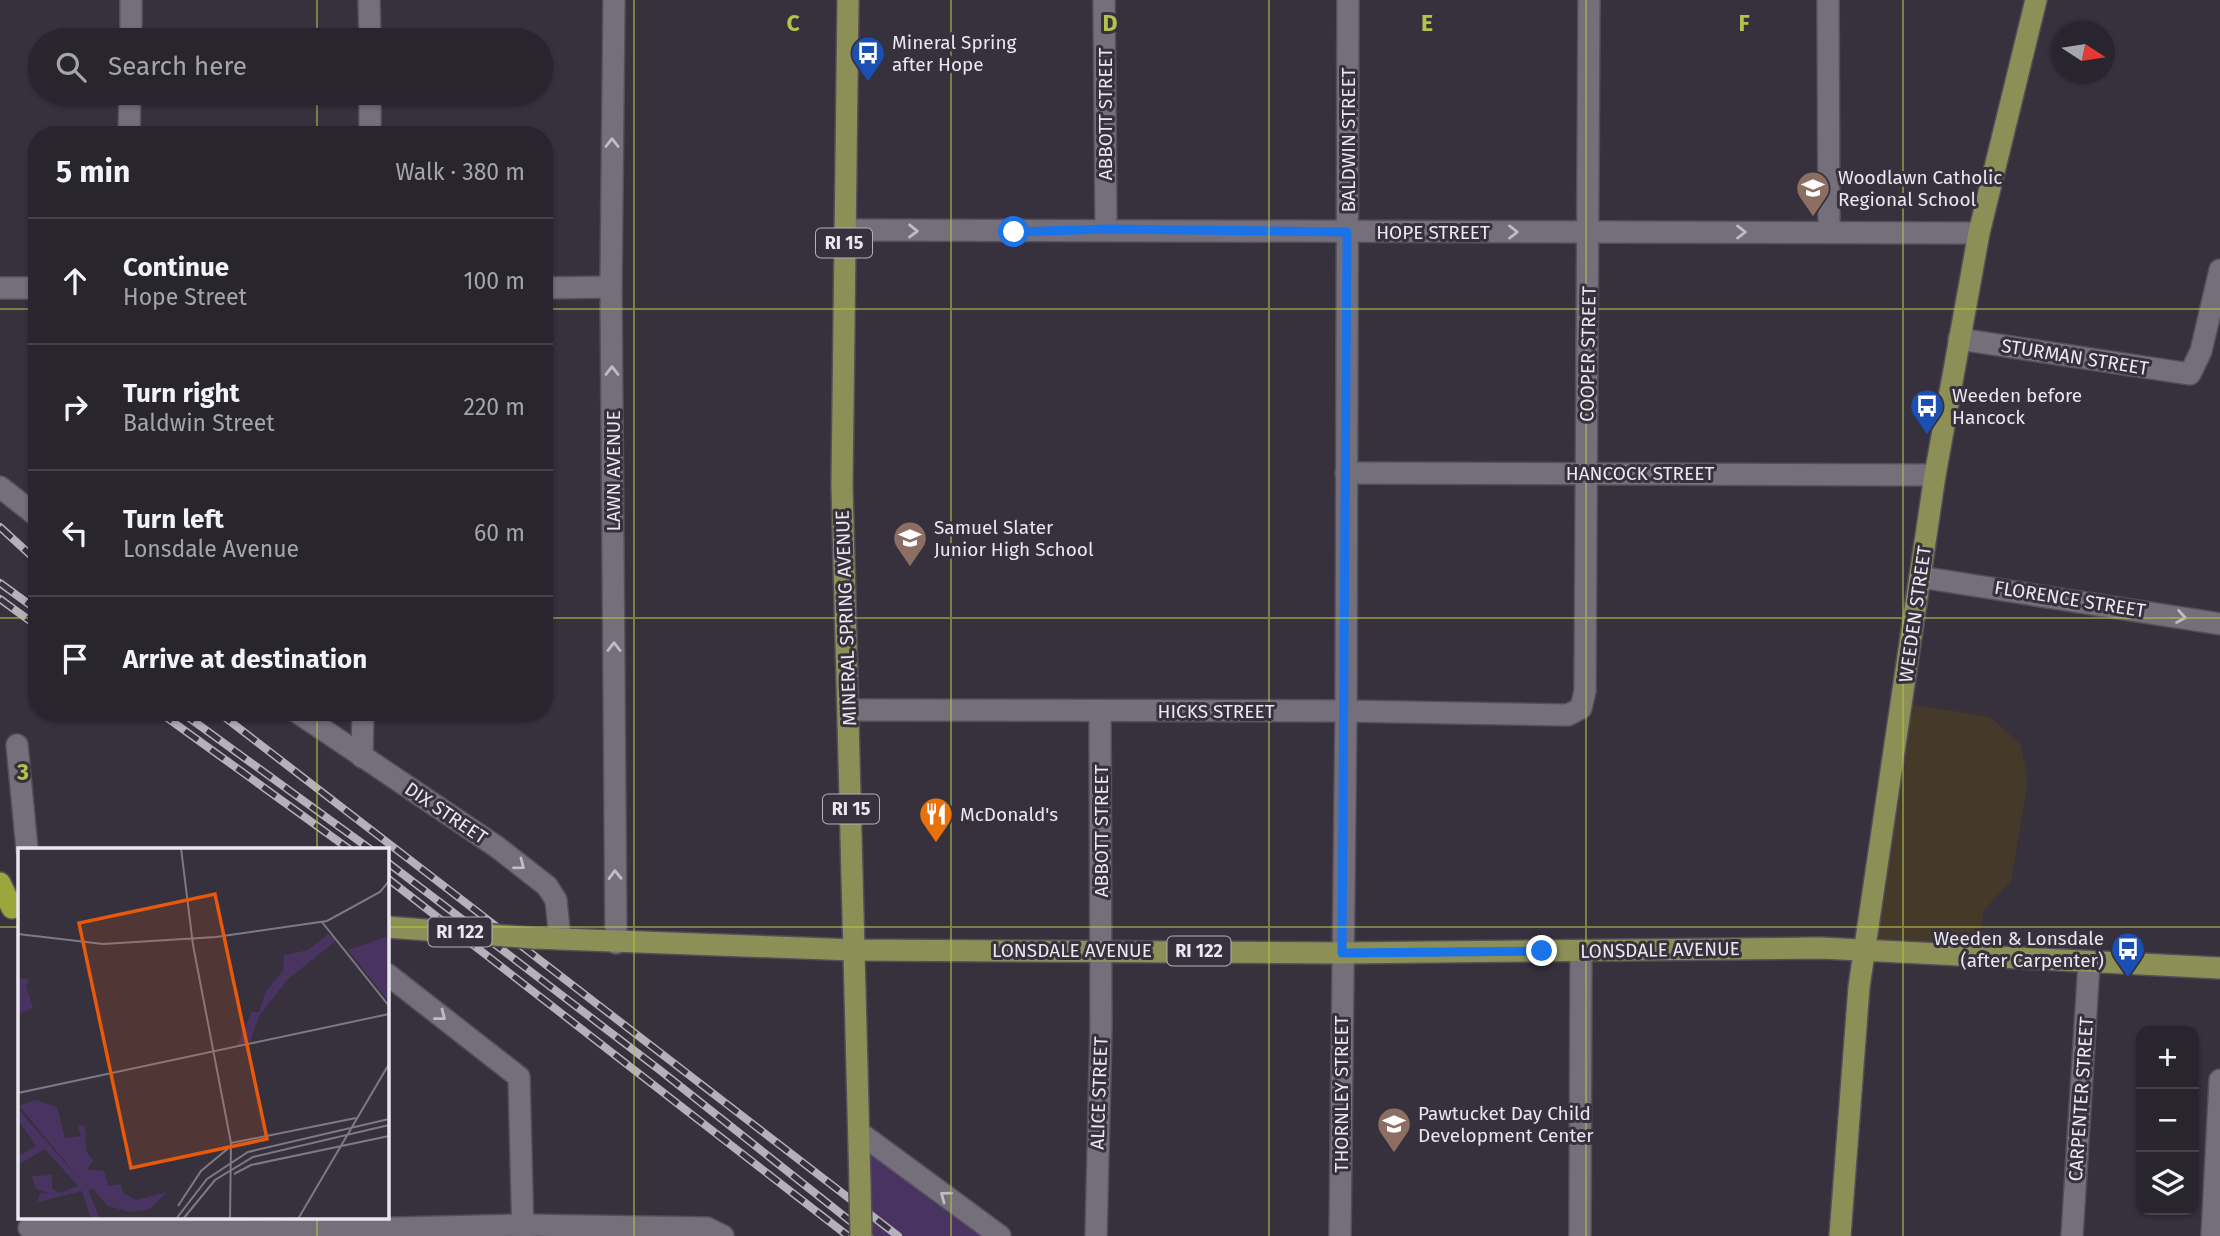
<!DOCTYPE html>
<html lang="en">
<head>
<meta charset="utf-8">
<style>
	:root { --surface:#28252e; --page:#302d36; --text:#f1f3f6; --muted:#a5a5aa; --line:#44424a }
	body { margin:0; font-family:"Fira Sans",sans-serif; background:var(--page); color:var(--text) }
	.controls { position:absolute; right:21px; bottom:21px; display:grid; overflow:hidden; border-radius:14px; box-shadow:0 2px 5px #0004 }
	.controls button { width:63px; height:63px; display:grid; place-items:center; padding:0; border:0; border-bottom:2px solid var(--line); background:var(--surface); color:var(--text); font:35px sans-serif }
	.compass { position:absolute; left:2052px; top:21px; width:63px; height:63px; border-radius:50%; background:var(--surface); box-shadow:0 2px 5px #0004; rotate:102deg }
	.stop { position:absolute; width:21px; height:21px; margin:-16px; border:5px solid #1a73e8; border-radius:50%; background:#fff }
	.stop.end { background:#1a73e8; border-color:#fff; box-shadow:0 2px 7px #0008 }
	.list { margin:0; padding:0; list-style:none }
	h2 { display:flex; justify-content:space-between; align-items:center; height:91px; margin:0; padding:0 28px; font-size:30px }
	h2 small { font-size:23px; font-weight:400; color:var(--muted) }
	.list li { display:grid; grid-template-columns:46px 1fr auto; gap:21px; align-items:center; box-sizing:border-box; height:126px; padding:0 28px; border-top:2px solid var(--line) }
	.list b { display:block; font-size:26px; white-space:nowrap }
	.list p { margin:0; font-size:23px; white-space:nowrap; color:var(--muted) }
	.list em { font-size:23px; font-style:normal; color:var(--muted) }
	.icon { flex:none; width:38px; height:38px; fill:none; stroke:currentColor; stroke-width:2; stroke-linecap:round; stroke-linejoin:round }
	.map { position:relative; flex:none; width:2220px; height:1236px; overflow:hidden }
	.search { position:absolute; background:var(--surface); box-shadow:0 2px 5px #0004; left:28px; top:28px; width:525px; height:77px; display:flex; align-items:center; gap:18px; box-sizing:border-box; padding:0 24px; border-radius:38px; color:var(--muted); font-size:26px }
	.panel { position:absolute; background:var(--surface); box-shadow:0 2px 5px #0004; left:28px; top:126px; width:525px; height:595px; border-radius:28px }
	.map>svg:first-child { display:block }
	.commercial { fill:#45392a }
	.green { fill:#493461 }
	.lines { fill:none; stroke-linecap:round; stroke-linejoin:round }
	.minor-casing { stroke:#534f59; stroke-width:24 }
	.major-casing { stroke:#534f59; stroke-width:24 }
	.highway-casing { stroke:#534f59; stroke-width:24 }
	.minor { stroke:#756f7c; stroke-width:21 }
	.major { stroke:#8c9056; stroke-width:21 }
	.highway { stroke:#9ca63d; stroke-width:21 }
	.rail-casing { stroke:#b5b1ba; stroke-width:8 }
	.rail { stroke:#36313d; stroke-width:5; stroke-dasharray:16; stroke-linecap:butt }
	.major-bridge-casing { stroke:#534f59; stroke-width:24; stroke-linecap:butt }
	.major-bridge { stroke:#8c9056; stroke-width:21 }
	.oneway { stroke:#c1bdc7 }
	.route { stroke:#1a73e8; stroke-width:9 }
	.grid { fill:none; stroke:#b3c24b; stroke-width:2; stroke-opacity:0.55 }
	.labels { text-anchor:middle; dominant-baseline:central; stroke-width:6; stroke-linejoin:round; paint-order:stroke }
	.shield { fill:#36313d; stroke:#b4b0ba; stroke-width:2 }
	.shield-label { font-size:18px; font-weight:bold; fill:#eae7ef }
	.poi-label { font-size:19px; fill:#eae7ef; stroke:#36313d; text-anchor:start }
	.street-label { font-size:19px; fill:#eae7ef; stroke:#36313d }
	.inset-road { fill:none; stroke:#7e7a84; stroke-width:2 }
	.view { fill:#e8590c; fill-opacity:0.15; stroke:#e8590c; stroke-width:3.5 }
	.inset-edge { fill:none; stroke:#eae7ef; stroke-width:3.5 }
	.grid-label { font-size:23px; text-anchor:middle; font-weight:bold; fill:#b3c24b; stroke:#36313d; stroke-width:6; stroke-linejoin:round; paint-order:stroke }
</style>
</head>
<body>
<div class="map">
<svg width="2220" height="1236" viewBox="0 0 2220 1236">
	<rect width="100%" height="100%" fill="#36313d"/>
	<!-- commercial -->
	<path class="commercial" d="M 1899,702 L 1990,717 L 2021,745 L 2028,781 L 2011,881 L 1984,910 L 1976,957 L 1875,957 Z"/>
	<!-- green -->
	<path class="green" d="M 857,1134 L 998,1236 L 856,1236 Z"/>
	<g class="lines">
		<!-- minor casing -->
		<g class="minor-casing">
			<g id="minor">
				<path d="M 369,0 L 370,40"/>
				<path d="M 614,0 L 611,287 L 616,943"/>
				<path d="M 1104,0 L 1106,229"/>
				<path d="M 1828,0 L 1829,232"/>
				<path d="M 131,40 L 131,0"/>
				<path d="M 129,135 L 130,93"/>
				<path d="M 370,135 L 370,93"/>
				<path d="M 845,230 L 1979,233"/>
				<path d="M 0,288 L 37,288"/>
				<path d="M 544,288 L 611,287"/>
				<path d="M 1959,339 L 2190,374 L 2201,351 L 2220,270"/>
				<path d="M 1346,473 L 1935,475"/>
				<path d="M 0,487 L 37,516"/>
				<path d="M 1920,577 L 2220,624"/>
				<path d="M 849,710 L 1346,711 L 1568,715 L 1581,708 L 1585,691 L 1589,0"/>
				<path d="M 297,712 L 497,847 L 547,886 L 556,900 L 560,939"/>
				<path d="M 17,745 L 27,849"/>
				<path d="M 362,757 L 363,712"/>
				<path d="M 387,974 L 519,1077 L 523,1236"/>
				<path d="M 860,1133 L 1000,1236"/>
				<path d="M 29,1228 L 277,1231 L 523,1225 L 707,1228 L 723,1236"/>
				<path d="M 1096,1236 L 1101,1027 L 1100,712"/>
				<path d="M 1340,1236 L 1346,711 L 1348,0"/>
				<path d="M 1580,1236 L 1581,951"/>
				<path d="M 2072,1236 L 2089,963"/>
				<path d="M 2212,1236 L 2220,1080"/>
			</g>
		</g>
		<!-- major casing -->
		<g class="major-casing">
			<g id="major">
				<path d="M 848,0 L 842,486 L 860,1186"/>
				<path d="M 534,938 L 854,950 L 1342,953 L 1821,948 L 2220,968"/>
				<path d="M 1840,1236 L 1859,987 L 1935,475 L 1979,233 L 2036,0"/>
			</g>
		</g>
		<!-- highway casing -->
		<g class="highway-casing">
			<path id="highway" d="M 0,883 L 12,908"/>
		</g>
		<!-- minor -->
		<use href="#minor" class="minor"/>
		<!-- major -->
		<use href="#major" class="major"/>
		<!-- highway -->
		<use href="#highway" class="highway"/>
		<!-- rail casing -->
		<g class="rail-casing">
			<g id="rail">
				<path d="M 0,527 L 37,561"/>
				<path d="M 0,583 L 37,610"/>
				<path d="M 0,599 L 37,626"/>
				<path d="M 159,712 L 349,849"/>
				<path d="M 181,712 L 370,849"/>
				<path d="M 218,712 L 898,1236"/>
				<path d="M 387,862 L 661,1071 L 869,1236"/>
				<path d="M 387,878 L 848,1236"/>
			</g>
		</g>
		<!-- rail -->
		<use href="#rail" class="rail"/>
		<!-- major-bridge casing -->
		<g class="major-bridge-casing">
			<g id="major-bridge">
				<path d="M 387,927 L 534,938"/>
				<path d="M 860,1186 L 861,1236"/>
			</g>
		</g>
		<!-- major-bridge -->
		<use href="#major-bridge" class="major-bridge"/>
	</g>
	<!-- one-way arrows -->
	<defs><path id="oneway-chevron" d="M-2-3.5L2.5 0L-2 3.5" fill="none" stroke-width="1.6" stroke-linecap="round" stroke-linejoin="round" transform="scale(1.75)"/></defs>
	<g class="oneway">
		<use href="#oneway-chevron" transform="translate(612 143) rotate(-90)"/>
		<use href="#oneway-chevron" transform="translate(913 231) rotate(1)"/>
		<use href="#oneway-chevron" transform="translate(1513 232)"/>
		<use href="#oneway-chevron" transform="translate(1741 232)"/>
		<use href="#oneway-chevron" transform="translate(612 371) rotate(-90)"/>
		<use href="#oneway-chevron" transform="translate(2181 617) rotate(10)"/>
		<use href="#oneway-chevron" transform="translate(614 647) rotate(-90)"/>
		<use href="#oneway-chevron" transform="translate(520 865) rotate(37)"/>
		<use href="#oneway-chevron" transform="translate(615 875) rotate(-91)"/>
		<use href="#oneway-chevron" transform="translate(441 1016) rotate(38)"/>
		<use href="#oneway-chevron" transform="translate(945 1196) rotate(-143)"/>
	</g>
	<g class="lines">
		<!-- route -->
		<path class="route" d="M 1014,232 L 1106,229 L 1347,232 L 1342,953 L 1542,951"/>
	</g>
	<!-- grid -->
	<path class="grid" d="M 317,0 L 317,40M 634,0 L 634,1236M 951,0 L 951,1236M 1269,0 L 1269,1236M 1586,0 L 1586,1236M 1903,0 L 1903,1236M 317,93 L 317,135M 0,309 L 37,309M 544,309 L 2220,309M 0,618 L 37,618M 544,618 L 2220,618M 317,712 L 317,849M 0,927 L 19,927M 387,927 L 2220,927M 317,1217 L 317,1236"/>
	<!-- icons -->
	<defs>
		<g id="bus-pin" transform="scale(1.75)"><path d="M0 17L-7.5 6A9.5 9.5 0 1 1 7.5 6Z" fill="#1a4fb4" stroke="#36313d"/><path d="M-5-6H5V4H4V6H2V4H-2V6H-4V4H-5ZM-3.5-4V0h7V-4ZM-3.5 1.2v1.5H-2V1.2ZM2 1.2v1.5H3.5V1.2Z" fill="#fff"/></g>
		<g id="school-pin" transform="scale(1.75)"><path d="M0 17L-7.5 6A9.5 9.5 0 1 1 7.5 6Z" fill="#8d6e63" stroke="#36313d"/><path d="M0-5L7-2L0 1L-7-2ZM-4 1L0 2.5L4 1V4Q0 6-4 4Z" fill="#fff"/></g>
		<g id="restaurant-pin" transform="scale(1.75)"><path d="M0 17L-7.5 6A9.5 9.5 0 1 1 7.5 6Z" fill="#e8710a" stroke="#36313d"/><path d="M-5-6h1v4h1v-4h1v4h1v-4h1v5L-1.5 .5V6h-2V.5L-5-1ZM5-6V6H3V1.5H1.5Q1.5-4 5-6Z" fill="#fff"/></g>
	</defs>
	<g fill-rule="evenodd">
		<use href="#bus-pin" x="868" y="53"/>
		<use href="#school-pin" x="1813" y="188"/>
		<use href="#bus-pin" x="1927" y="406"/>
		<use href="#school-pin" x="910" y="538"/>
		<use href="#restaurant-pin" x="936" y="814"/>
		<use href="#bus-pin" x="2128" y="949"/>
		<use href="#school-pin" x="1394" y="1124"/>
	</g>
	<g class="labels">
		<!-- shield labels -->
		<g class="shield">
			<rect x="816" y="228.5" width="56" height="29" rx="5"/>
			<rect x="823" y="794.5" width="56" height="29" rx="5"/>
			<rect x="428.5" y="917.5" width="63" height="29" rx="5"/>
			<rect x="1167.5" y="936.5" width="63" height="29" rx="5"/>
		</g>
		<g class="shield-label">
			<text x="844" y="243">RI 15</text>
			<text x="851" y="809">RI 15</text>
			<text x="460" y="932">RI 122</text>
			<text x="1199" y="951">RI 122</text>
		</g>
		<!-- poi labels -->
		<g class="poi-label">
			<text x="892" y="42">Mineral Spring<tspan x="892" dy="22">after Hope</tspan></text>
			<text x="1838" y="177">Woodlawn Catholic<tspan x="1838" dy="22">Regional School</tspan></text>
			<text x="1952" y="395">Weeden before<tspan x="1952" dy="22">Hancock</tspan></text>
			<text x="934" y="527">Samuel Slater<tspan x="934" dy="22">Junior High School</tspan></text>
			<text x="960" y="814">McDonald's</text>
			<text x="2104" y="938" text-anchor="end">Weeden &amp; Lonsdale<tspan x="2104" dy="22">(after Carpenter)</tspan></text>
			<text x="1418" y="1113">Pawtucket Day Child<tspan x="1418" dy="22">Development Center</tspan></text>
		</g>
		<!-- street labels -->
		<g class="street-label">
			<text transform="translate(1105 114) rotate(-90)">ABBOTT STREET</text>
			<text transform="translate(1348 140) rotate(-90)">BALDWIN STREET</text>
			<text x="1433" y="232">HOPE STREET</text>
			<text transform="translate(1588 354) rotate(-89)">COOPER STREET</text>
			<text transform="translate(2075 357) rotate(9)">STURMAN STREET</text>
			<text transform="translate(613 471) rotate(-90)">LAWN AVENUE</text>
			<text x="1640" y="473">HANCOCK STREET</text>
			<text transform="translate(2070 599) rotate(9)">FLORENCE STREET</text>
			<text transform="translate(1915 614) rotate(-82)">WEEDEN STREET</text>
			<text transform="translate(846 618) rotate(-92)">MINERAL SPRING AVENUE</text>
			<text x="1216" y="711">HICKS STREET</text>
			<text transform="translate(446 813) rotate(34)">DIX STREET</text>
			<text transform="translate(1101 831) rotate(-90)">ABBOTT STREET</text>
			<text x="1072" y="950">LONSDALE AVENUE</text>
			<text transform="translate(1660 950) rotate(-1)">LONSDALE AVENUE</text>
			<text transform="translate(1099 1093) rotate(-88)">ALICE STREET</text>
			<text transform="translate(1341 1094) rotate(-90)">THORNLEY STREET</text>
			<text transform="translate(2081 1099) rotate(-86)">CARPENTER STREET</text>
		</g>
	</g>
	<!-- overview -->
	<g transform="translate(18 848)">
		<rect width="371" height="371" fill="#36313d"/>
		<path d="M 310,86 L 319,92 L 270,131 L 241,168 L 231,196 L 218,199 L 234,164 L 241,164 L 248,143 L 265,123 L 266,107 L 290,102 ZM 371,88 L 371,154 L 330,102 ZM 0,131 L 11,131 L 8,138 L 15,160 L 0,166 ZM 17,252 L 39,259 L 47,290 L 63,288 L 59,277 L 67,278 L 68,303 L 75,313 L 69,321 L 86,323 L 90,338 L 103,336 L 105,345 L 118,352 L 149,344 L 132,361 L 112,364 L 90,358 L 75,341 L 70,342 L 82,371 L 73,371 L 64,343 L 20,354 L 22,345 L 33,346 L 18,341 L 14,328 L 34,327 L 34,340 L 41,345 L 60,338 L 27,301 L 0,317 L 0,308 L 18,298 L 1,273 L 0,261 L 70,341 L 1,258 Z" fill="#493461"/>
		<path class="inset-road" d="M 163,0 L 175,97 L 213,295 L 212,371M 304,74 L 371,158M 0,86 L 85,96 L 198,89 L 309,73 L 362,44 L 371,33M 0,245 L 371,166M 213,295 L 338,270M 216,326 L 233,317 L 371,288M 160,358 L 183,323 L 213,298M 158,371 L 189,331 L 230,304 L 371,271M 165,371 L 197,332 L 235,309 L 371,277M 280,371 L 371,216"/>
		<path class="view" d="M 197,46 L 249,291 L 113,320 L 61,75 Z"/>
		<rect width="371" height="371" class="inset-edge"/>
	</g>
	<g class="grid-label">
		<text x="793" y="31">C</text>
		<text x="1110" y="31">D</text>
		<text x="1427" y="31">E</text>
		<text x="1744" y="31">F</text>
		<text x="23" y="780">3</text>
	</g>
</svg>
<div class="controls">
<button>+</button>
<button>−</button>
<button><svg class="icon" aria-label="layers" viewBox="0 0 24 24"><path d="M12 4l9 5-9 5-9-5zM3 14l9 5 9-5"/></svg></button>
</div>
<svg class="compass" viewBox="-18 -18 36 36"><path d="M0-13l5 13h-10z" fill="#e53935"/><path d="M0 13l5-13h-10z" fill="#a5a5aa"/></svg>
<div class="stop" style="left:1014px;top:232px"></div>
<div class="stop end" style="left:1542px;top:951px"></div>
<div class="search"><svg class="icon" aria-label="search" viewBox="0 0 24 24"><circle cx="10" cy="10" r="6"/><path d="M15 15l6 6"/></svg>Search here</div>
<section class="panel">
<h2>5 min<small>Walk · 380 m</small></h2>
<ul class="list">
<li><svg class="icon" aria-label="ahead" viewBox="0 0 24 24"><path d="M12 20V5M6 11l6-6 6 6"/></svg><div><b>Continue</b><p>Hope Street</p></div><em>100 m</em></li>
<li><svg class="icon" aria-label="right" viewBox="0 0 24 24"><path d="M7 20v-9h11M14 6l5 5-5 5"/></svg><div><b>Turn right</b><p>Baldwin Street</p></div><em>220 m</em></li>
<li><svg class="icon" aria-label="left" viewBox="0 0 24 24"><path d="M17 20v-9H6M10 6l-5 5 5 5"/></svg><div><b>Turn left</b><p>Lonsdale Avenue</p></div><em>60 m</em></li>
<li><svg class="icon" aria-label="arrive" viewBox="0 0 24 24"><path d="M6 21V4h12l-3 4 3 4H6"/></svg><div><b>Arrive at destination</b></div></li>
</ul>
</section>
</div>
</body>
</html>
